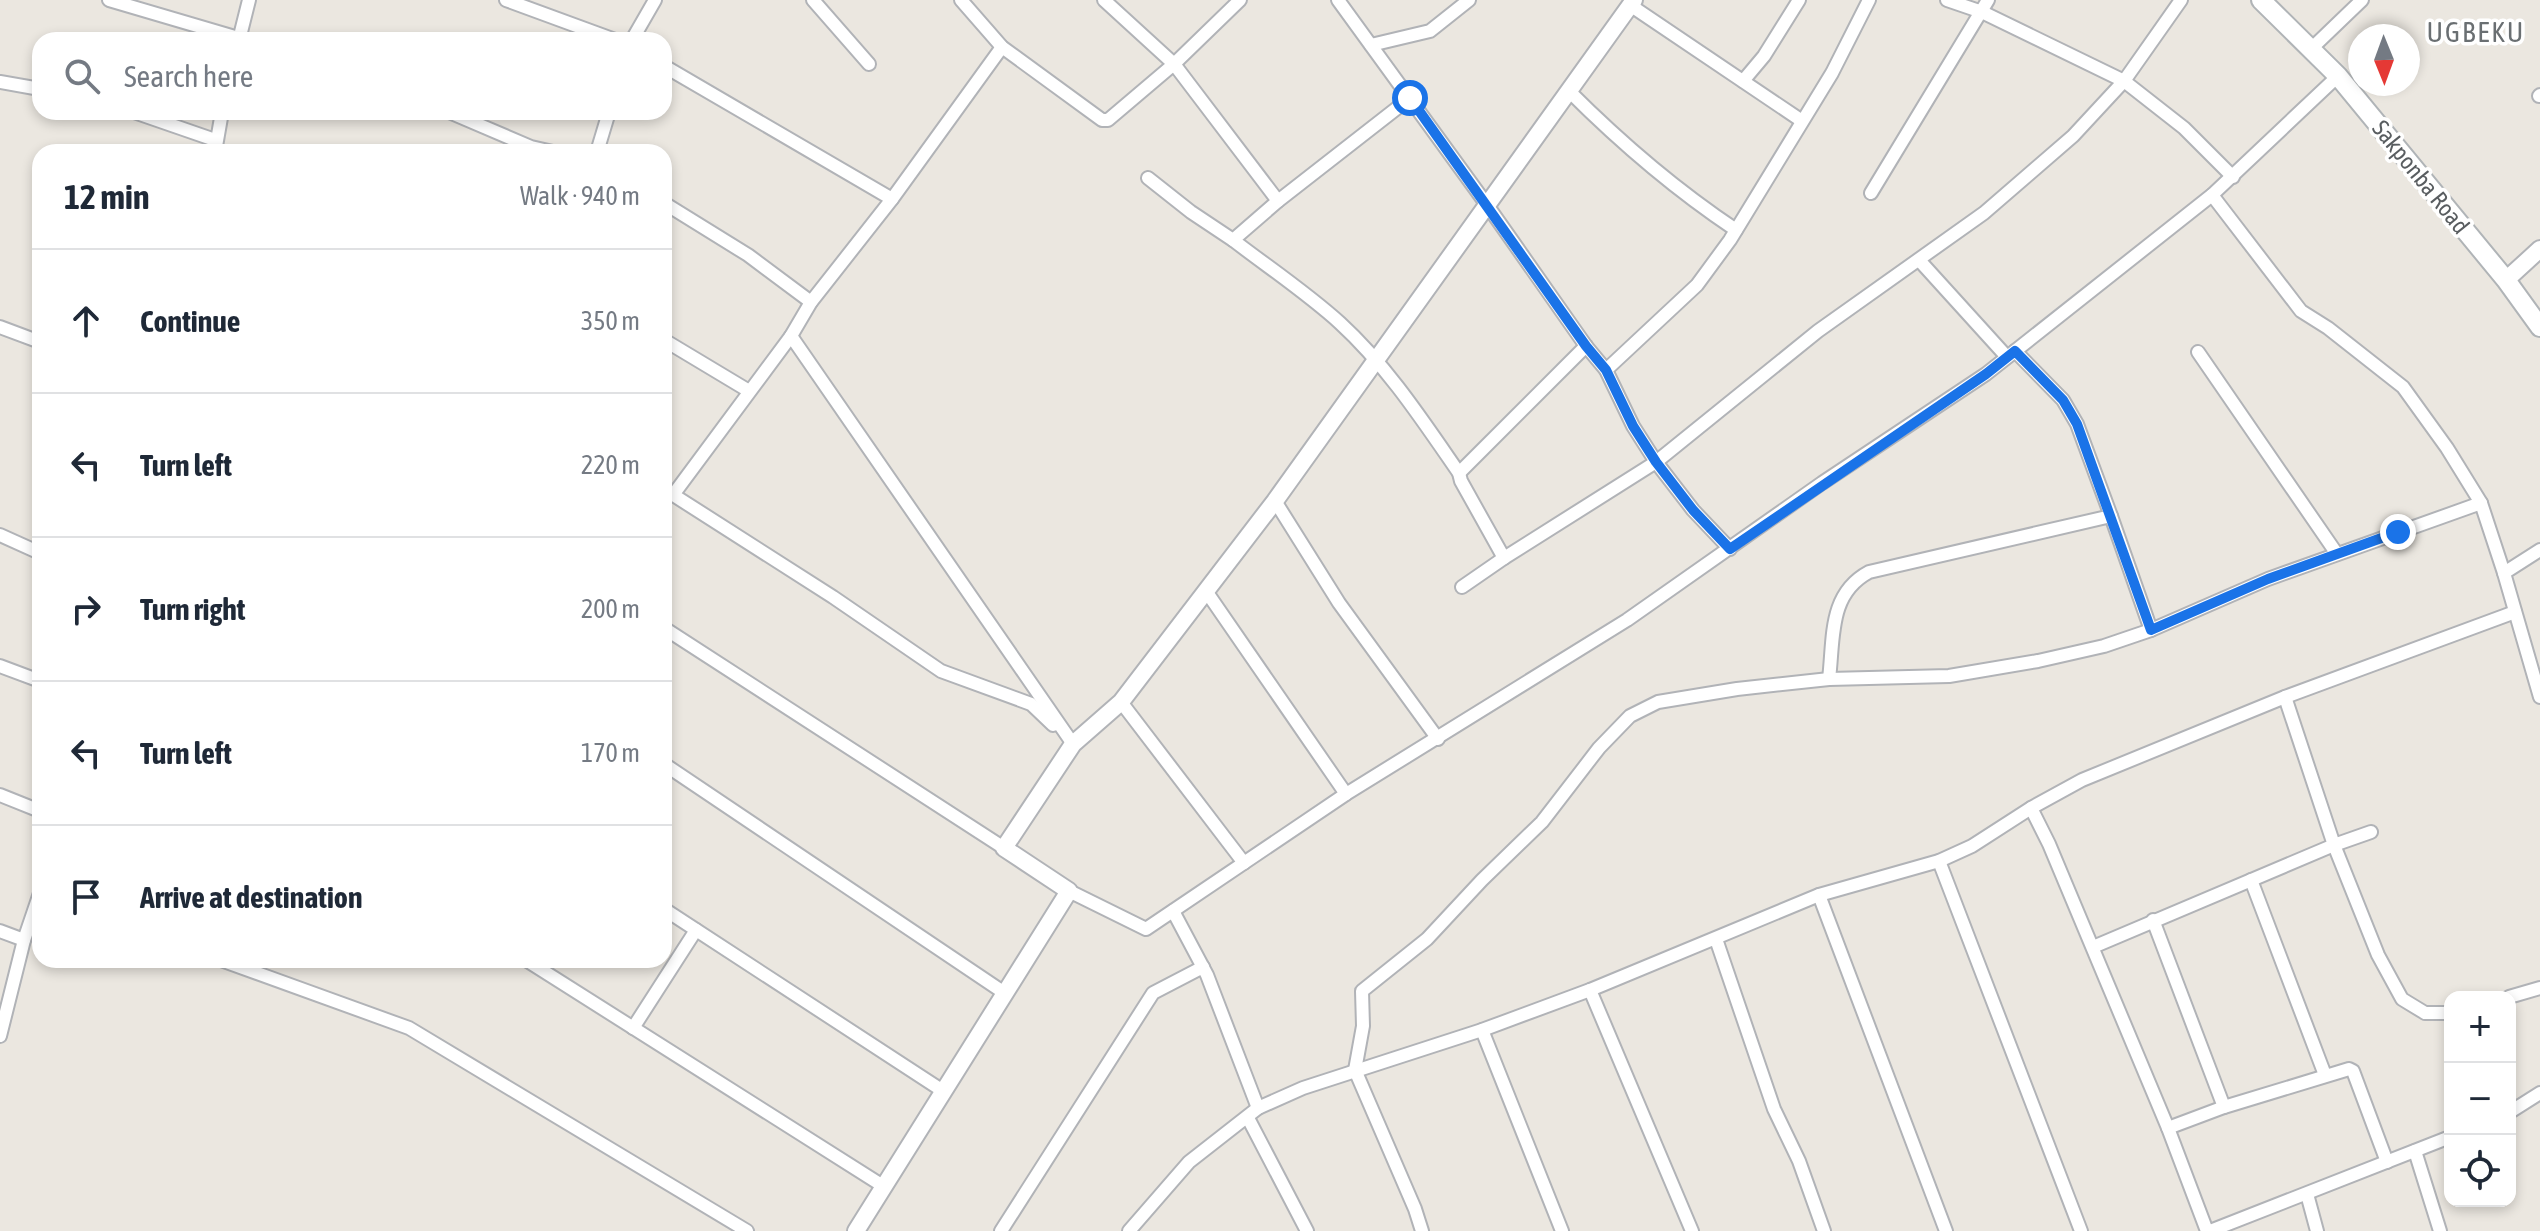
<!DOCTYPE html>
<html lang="en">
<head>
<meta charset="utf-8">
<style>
	:root { --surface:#fff; --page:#f6f6f7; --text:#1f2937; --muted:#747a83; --line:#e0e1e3 }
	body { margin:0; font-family:"Asap Condensed",sans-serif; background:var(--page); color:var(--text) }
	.controls { position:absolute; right:24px; bottom:24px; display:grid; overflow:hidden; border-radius:16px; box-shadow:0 4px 12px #0003 }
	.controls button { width:72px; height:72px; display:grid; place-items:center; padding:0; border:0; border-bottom:2px solid var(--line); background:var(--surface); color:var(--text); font:40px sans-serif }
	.compass { position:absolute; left:2348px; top:24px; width:72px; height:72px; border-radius:50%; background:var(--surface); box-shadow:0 4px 12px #0003; rotate:179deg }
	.stop { position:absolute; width:24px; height:24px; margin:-18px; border:6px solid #1a73e8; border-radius:50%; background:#fff }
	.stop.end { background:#1a73e8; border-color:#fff; box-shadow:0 2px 8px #0008 }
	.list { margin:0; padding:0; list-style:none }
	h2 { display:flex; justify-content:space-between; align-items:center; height:104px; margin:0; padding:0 32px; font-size:34px }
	h2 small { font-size:26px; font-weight:400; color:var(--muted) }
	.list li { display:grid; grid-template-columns:52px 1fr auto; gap:24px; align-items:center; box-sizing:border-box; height:144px; padding:0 32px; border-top:2px solid var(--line) }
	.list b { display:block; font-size:30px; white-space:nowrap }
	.list em { font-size:26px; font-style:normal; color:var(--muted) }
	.icon { flex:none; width:44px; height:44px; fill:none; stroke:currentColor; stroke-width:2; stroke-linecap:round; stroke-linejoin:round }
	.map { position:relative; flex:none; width:2540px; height:1231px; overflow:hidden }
	.search { position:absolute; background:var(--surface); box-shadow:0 4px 12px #0003; left:32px; top:32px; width:640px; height:88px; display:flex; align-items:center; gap:20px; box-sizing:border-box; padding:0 28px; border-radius:24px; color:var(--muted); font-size:30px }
	.panel { position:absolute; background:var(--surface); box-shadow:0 4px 12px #0003; left:32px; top:144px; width:640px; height:824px; border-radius:24px }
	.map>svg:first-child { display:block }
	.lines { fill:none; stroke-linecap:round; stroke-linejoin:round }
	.minor-casing { stroke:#b1b3b7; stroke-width:16 }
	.tertiary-casing { stroke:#b1b3b7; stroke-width:20 }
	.secondary-casing { stroke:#b0b4b7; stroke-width:22 }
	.minor { stroke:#fff; stroke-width:12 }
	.tertiary { stroke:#fff; stroke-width:16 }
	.secondary { stroke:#fff; stroke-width:18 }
	.route { stroke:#1a73e8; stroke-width:10 }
	.labels { text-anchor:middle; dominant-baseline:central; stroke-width:7; stroke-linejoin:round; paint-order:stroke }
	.street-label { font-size:24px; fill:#595d60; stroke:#fff }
	.quarter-label { font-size:28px; letter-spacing:2px; fill:#6a6f72; stroke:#fff }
</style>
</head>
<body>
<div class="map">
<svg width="2540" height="1231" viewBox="0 0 2540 1231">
	<rect width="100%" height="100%" fill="#ebe7e0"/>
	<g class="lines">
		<!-- minor casing -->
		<g class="minor-casing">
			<g id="minor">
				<path d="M 109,0 L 245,40"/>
				<path d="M 506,0 L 615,40"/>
				<path d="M 813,0 L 869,64"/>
				<path d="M 961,0 L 1002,47 L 1102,120 L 1108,120 L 1174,64 L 1240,0"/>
				<path d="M 1104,0 L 1174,64 L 1278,201"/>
				<path d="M 1338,0 L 1487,205 L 1586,346 L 1606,370 L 1633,426 L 1656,462 L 1693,510 L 1730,549"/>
				<path d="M 1947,0 L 1982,12 L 2124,81 L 2184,128 L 2233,177"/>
				<path d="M 1630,5 L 1802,121"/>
				<path d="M 239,40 L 249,0"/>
				<path d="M 632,40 L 655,0"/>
				<path d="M 1371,45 L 1430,31 L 1469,0"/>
				<path d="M 2312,48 L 2362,0"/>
				<path d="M 664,66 L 892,199"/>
				<path d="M 1743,81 L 1764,56 L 1799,0"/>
				<path d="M 0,82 L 40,89"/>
				<path d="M 1569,91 C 1622,144 1673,188 1736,230"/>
				<path d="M 2539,96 L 2540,95"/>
				<path d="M 134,112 L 215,140"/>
				<path d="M 449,112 L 531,147 L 553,152"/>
				<path d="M 215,152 L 222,112"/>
				<path d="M 597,152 L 609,112"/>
				<path d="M 1148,178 L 1191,212 L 1233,240 L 1278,201 L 1410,98"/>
				<path d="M 1871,193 L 1988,0"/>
				<path d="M 2212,195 L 2301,311 L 2328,328 L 2403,387 L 2447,448 L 2481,503 L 2504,573"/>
				<path d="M 664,203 L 748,255 L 811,302"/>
				<path d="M 1233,240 C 1268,267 1307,293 1340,323 C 1387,366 1423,421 1459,473 L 1461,481 L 1504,558"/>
				<path d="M 1919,260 L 2007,357"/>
				<path d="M 0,327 L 40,342"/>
				<path d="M 791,336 L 1073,744"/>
				<path d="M 664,340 L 749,391"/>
				<path d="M 2015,351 L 2063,400 L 2077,424 L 2111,516"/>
				<path d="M 2198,352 L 2337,554"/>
				<path d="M 1606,370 L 1697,285 L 1730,240 L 1832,73 L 1869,0"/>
				<path d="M 1459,473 L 1586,346"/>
				<path d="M 664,489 L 833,597 L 941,671 L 1031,704 L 1053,725"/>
				<path d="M 673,495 L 791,336 L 811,302 L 892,199 L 1002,47"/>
				<path d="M 1275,501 L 1339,603 L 1438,739"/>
				<path d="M 0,535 L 40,553"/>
				<path d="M 2540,550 L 2504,573 L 2540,697"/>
				<path d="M 1462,587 L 1504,558 L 1656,462 L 1818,331 L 1984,213 L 2073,136 L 2124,81 L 2181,0"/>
				<path d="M 1206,591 L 1346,794"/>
				<path d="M 664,628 L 1004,848"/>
				<path d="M 0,666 L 40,681"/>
				<path d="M 1829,679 C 1834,638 1828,594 1869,572 L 2111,516 L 2151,630"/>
				<path d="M 2285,697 L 2334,845 L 2378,955 L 2402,999 L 2425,1013 L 2450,1013"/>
				<path d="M 1121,702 L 1244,863"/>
				<path d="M 664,764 L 1006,994"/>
				<path d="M 0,795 L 40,811"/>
				<path d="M 2031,808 L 2049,844 L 2168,1128 L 2207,1231"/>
				<path d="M 1939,861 L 2081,1231"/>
				<path d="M 2251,880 L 2325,1075"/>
				<path d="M 1069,891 L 1146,929 L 1346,794 L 1627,620 L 1822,483 L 1986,374 L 2212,195 L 2338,76"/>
				<path d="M 1819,895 L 1946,1231"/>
				<path d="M 664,909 L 943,1091"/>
				<path d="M 1173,911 L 1207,975 L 1258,1108"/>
				<path d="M 2153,920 L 2224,1107"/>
				<path d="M 0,931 L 24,940"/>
				<path d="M 1716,939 L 1774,1109 L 1799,1161 L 1824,1231"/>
				<path d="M 2093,947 L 2334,845 L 2371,832"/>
				<path d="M 221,960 L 409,1028 L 747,1231"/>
				<path d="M 526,960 L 883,1186"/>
				<path d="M 1590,990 L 1692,1231"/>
				<path d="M 2509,997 L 2540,988"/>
				<path d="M 633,1028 L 696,930"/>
				<path d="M 1482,1030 L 1562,1231"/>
				<path d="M 0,1036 L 24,940 L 40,893"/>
				<path d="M 2510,1112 L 2540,1093"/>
				<path d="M 1248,1118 L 1307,1231"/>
				<path d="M 2168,1128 L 2224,1107 L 2349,1069 L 2353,1071 L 2387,1162"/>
				<path d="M 2415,1151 L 2440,1231"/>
				<path d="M 2307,1194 L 2317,1231"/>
				<path d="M 1001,1231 L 1153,993 L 1203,967"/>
				<path d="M 1129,1231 L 1189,1162 L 1258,1108 L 1303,1088 L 1482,1030 L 1590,990 L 1819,895 L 1939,861 L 1972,846 L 2031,808 L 2082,780 L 2285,697 L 2515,612"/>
				<path d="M 1422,1231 L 1415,1209 L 1355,1070 L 1363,1026 L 1362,991 L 1427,939 L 1482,880 L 1542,822 L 1599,748 L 1630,716 L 1658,702 L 1737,689 L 1829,679 L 1949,676 L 2038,661 L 2104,646 L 2151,630 L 2268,579 L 2481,503"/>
				<path d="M 2210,1231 L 2450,1137"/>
			</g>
		</g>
		<!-- tertiary casing -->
		<g class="tertiary-casing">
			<g id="tertiary">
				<path d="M 2506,280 L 2540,249"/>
				<path d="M 856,1231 L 1069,891 L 1004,848 L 1073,744 L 1121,702 L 1275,501 L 1634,0"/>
			</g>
		</g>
		<!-- secondary casing -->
		<g class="secondary-casing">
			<path id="secondary" d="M 2261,0 L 2338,76 L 2506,280 L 2540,327"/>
		</g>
		<!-- minor -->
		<use href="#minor" class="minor"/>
		<!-- tertiary -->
		<use href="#tertiary" class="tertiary"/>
		<!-- secondary -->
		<use href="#secondary" class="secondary"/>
	</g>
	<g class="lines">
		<!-- route -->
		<path class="route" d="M 1410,98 L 1586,346 L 1606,370 L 1633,426 L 1656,462 L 1693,510 L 1730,549 L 1986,374 L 2015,351 L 2063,400 L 2077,424 L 2151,630 L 2268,579 L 2398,532"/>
	</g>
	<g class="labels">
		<!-- street labels -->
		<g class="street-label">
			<text transform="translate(2421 177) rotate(51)">Sakponba Road</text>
		</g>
		<!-- quarter labels -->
		<g class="quarter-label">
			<text x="2476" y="32">UGBEKU</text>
		</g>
	</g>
</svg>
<div class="controls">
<button>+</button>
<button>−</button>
<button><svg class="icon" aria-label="locate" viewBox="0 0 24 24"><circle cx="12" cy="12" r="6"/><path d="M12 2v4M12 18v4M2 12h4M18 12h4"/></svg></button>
</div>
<svg class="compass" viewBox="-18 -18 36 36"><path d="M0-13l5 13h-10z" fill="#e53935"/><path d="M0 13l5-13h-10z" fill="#747a83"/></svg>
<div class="stop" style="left:1410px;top:98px"></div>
<div class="stop end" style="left:2398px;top:532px"></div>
<div class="search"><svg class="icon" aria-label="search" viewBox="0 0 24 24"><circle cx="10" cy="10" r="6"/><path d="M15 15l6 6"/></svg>Search here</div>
<section class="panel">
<h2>12 min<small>Walk · 940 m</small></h2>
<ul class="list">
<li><svg class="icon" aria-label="ahead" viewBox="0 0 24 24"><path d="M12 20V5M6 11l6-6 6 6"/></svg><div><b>Continue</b></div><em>350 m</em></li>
<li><svg class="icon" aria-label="left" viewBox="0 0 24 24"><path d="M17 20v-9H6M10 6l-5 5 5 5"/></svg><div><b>Turn left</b></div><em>220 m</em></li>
<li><svg class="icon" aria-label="right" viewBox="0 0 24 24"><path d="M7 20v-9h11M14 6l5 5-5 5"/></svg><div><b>Turn right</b></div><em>200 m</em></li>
<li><svg class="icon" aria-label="left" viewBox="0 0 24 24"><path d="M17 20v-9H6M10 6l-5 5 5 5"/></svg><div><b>Turn left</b></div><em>170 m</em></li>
<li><svg class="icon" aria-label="arrive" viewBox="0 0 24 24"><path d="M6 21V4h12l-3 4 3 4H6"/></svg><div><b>Arrive at destination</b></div></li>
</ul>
</section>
</div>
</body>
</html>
